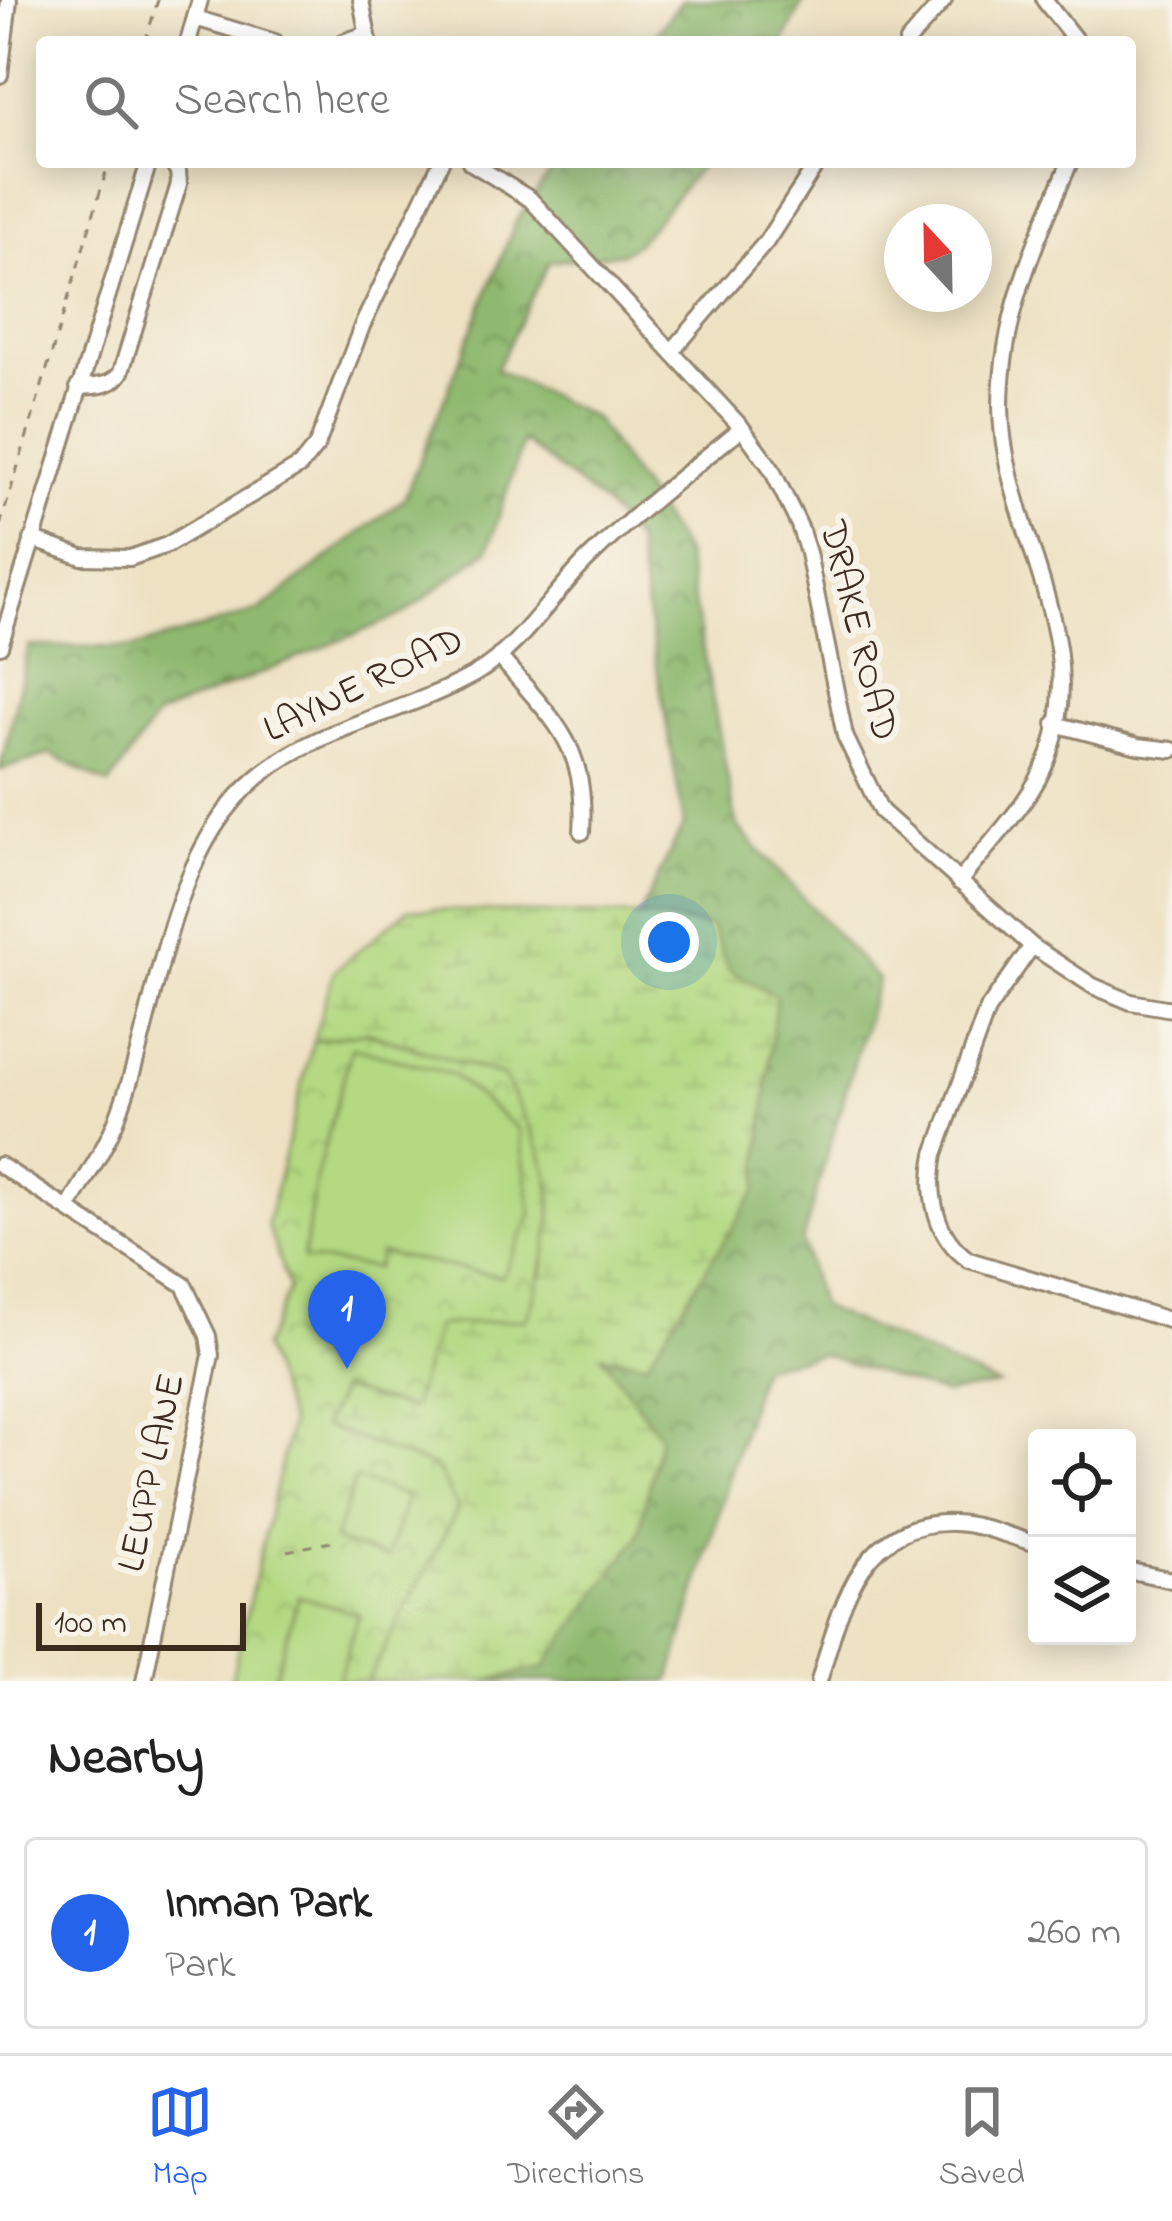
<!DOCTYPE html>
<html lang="en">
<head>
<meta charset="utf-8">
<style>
	:root { --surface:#fff; --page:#f6f6f6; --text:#222; --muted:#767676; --line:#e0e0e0; --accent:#2563eb }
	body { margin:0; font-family:"Indie Flower",sans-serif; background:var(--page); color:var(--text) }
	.controls { position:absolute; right:36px; bottom:36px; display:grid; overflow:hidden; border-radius:12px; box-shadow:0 6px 30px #0003 }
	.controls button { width:108px; height:108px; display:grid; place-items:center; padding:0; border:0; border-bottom:3px solid var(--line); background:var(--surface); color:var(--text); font:60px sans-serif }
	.compass { position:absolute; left:884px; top:204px; width:108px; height:108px; border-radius:50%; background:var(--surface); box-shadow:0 6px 30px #0003; rotate:338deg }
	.scale { position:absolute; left:36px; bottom:30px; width:210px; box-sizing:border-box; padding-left:12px; border:6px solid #3b2a1e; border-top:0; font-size:33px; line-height:42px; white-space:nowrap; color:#3b2a1e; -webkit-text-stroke:9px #f7f3e8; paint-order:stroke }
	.you { position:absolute; left:669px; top:942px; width:42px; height:42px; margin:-30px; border:9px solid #fff; border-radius:50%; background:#1a73e8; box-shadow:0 0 0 18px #1a73e833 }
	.badge { display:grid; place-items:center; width:78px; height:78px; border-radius:50%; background:var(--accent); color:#fff; font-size:39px; font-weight:700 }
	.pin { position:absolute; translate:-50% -99px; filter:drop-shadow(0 3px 6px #0008) }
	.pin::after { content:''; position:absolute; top:63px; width:42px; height:36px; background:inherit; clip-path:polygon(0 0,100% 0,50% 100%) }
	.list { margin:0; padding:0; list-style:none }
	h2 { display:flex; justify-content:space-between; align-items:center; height:156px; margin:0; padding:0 48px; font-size:51px }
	h2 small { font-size:39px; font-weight:400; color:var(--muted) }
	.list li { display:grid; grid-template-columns:78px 1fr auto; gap:36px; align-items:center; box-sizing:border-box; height:192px; margin:0 24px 24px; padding:0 24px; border:3px solid var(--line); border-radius:12px }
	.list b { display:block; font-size:45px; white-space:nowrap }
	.list p { margin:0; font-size:39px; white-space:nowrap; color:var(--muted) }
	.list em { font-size:39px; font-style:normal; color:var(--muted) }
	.icon { flex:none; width:66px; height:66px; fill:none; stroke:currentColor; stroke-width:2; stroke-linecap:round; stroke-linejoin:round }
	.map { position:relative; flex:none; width:1172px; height:1681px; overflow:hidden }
	.search { position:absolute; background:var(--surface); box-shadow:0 6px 30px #0003; left:36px; right:36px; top:36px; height:132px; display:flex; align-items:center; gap:30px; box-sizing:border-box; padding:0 42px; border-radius:12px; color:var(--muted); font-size:45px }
	.sheet { height:372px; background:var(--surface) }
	nav { display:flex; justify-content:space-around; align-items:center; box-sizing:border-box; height:168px; border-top:3px solid var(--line); background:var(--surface); font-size:33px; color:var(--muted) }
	nav a { display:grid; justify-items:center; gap:6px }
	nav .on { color:var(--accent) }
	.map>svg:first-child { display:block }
	.forest { fill:url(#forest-crowns); stroke:#657247; stroke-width:3 }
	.wetland { fill:url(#wetland-marsh); stroke:#788250; stroke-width:3 }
	.park { fill:url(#park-crowns); stroke:#788250; stroke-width:3 }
	.garden { fill:#b4d982; stroke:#788250; stroke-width:3 }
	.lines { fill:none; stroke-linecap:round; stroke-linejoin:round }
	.minor-casing { stroke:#948670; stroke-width:20 }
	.path { stroke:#948670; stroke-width:3; stroke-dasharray:9 9; stroke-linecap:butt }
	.minor { stroke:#fff; stroke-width:14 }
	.labels { text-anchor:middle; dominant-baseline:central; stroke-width:12; stroke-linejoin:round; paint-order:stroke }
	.street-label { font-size:39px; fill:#3b2a1e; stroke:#f7f3e8 }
</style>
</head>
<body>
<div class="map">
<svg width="1172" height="1681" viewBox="0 0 1172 1681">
	<defs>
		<pattern id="forest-crowns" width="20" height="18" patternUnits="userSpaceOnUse" patternTransform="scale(3)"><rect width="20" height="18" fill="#8fb970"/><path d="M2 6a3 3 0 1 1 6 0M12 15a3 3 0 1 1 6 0" fill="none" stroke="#76975b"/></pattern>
		<pattern id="wetland-marsh" width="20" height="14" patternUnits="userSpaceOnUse" patternTransform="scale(3)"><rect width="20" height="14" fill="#b4d982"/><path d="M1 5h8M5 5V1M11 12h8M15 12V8" fill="none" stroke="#9cba70"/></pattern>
		<pattern id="park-crowns" width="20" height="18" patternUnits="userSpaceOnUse" patternTransform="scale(3)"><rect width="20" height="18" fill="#b4d982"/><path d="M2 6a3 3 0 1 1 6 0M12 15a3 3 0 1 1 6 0" fill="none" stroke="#9cba70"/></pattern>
	</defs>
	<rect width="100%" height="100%" fill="#f7f3e8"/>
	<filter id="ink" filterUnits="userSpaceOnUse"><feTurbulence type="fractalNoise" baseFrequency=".00833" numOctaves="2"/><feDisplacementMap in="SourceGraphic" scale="24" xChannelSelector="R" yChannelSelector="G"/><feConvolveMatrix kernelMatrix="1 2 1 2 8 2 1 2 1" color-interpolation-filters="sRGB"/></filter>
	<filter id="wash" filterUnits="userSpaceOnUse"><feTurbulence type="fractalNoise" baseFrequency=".004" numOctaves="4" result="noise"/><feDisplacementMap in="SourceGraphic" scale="48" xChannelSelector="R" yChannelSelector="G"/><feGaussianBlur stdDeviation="2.7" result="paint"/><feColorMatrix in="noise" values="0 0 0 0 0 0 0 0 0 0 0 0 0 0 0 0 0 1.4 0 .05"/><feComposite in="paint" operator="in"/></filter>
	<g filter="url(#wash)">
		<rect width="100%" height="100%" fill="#eee1c2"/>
		<!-- forest -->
		<g class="forest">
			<path d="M 682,0 L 804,0 L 784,42 L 650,42 Z"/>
			<path d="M 558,162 L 704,162 L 638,242 L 622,253 L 549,262 L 496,369 L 594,418 L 684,551 L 737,826 L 878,980 L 802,1241 L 820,1306 L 998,1385 L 943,1394 L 821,1354 L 761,1366 L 670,1681 L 484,1681 L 545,1668 L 599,1354 L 729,970 L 711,927 L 639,916 L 684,824 L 635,540 L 603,504 L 523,441 L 488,550 L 404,614 L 157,716 L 109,785 L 50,754 L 0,770 L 29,646 L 133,648 L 259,611 L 404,499 L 516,221 Z"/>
		</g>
		<!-- wetland -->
		<path class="wetland" d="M 408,909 L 639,916 L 711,927 L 729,970 L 776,996 L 757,1189 L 647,1362 L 601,1355 L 660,1435 L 638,1537 L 544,1668 L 484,1681 L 367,1681 L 457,1509 L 435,1468 L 322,1427 L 341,1389 L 411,1408 L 437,1326 L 543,1275 L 551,1185 L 532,1133 L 503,1076 L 366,1032 L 313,1041 L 334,971 Z"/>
		<!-- park -->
		<path class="park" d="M 365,1032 L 503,1076 C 520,1110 541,1144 549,1180 C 558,1217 539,1285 526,1319 L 437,1326 L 412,1409 L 341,1389 L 323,1426 L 436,1468 L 458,1509 L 367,1681 L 231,1681 L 290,1424 L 263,1348 L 289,1289 L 267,1224 L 313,1041 Z"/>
		<!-- garden -->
		<g class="garden">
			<path d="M 352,1047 L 451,1074 L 519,1130 L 532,1215 L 502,1277 L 380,1253 L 376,1268 L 303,1259 L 317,1174 Z"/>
			<path d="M 355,1479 L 407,1496 L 387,1558 L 334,1541 Z"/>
			<path d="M 299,1596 L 359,1614 L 338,1681 L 273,1681 Z"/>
		</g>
	</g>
	<g filter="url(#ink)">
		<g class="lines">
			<!-- minor casing -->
			<g class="minor-casing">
				<g id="minor">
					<path d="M 361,0 L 369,42"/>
					<path d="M 1044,0 L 1077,42"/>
					<path d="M 195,18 L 275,42"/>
					<path d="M 188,42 L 200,0"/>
					<path d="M 343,42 L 367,34"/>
					<path d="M 907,42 L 944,0"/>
					<path d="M 0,75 L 9,0"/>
					<path d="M 470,162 L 530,199 L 742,428 L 771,468 L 799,525 L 808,553 L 845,736 L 881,811 L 1032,946 L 1093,986 L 1131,1002 L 1172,1009"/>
					<path d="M 673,350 L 766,242 L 818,162"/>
					<path d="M 78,387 C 95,386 112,387 121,372 L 179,184 L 178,171 L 171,162"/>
					<path d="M 32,539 L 82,557 L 130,558 L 167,545 L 300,466 L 317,445 L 362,326 L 441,162"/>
					<path d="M 0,646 L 149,162"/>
					<path d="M 499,656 C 552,720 588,743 582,832"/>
					<path d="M 1055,724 L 1138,746 L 1172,750"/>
					<path d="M 959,882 C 989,843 1032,802 1049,755 C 1093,635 1002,526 1001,407 C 1001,317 1035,243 1070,162"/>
					<path d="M 1032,946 L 987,1010 L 935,1154 C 927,1193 935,1237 969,1260 L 1172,1321"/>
					<path d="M 0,1165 L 184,1285 L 208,1336 L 211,1355 L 144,1681"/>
					<path d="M 68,1209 C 83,1181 104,1152 116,1121 C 152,1029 161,913 214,828 C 275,729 382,726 475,674 C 521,647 552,594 589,558 C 638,511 690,470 742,428"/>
					<path d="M 1127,1570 L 1172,1580"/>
					<path d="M 819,1681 C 840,1610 860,1519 954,1523 C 981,1524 1011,1537 1037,1544"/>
				</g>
			</g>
			<!-- path -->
			<g class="path">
				<path d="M 145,42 L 158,0"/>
				<path d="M 0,526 L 109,162"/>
				<path d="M 287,1551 L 334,1541"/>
			</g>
			<!-- minor -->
			<use href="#minor" class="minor"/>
		</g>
	</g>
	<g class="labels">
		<!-- street labels -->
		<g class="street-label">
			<text transform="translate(857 631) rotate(76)">DRAKE ROAD</text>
			<text transform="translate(364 686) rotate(-26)">LAYNE ROAD</text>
			<text transform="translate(153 1473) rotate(-78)">LEUPP LANE</text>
		</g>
	</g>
</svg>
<div class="controls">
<button><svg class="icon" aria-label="locate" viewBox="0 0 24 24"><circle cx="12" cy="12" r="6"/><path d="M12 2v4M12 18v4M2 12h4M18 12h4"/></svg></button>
<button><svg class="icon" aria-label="layers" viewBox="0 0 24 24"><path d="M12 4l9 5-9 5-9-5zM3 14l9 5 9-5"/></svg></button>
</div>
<svg class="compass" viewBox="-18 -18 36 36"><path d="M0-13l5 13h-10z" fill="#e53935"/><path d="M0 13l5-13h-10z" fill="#767676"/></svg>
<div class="scale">100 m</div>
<div class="you"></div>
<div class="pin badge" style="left:347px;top:1369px">1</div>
<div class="search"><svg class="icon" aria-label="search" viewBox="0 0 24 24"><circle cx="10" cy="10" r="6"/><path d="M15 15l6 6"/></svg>Search here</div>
</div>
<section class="sheet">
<h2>Nearby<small></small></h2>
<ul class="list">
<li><span class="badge">1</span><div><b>Inman Park</b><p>Park</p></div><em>260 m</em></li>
</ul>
</section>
<nav>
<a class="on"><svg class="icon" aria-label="map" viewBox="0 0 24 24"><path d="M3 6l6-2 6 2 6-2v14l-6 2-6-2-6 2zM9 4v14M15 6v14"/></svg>Map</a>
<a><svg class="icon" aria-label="directions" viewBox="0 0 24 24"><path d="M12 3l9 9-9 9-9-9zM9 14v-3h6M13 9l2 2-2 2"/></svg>Directions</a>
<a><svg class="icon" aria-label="saved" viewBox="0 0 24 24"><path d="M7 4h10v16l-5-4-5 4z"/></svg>Saved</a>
</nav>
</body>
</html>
